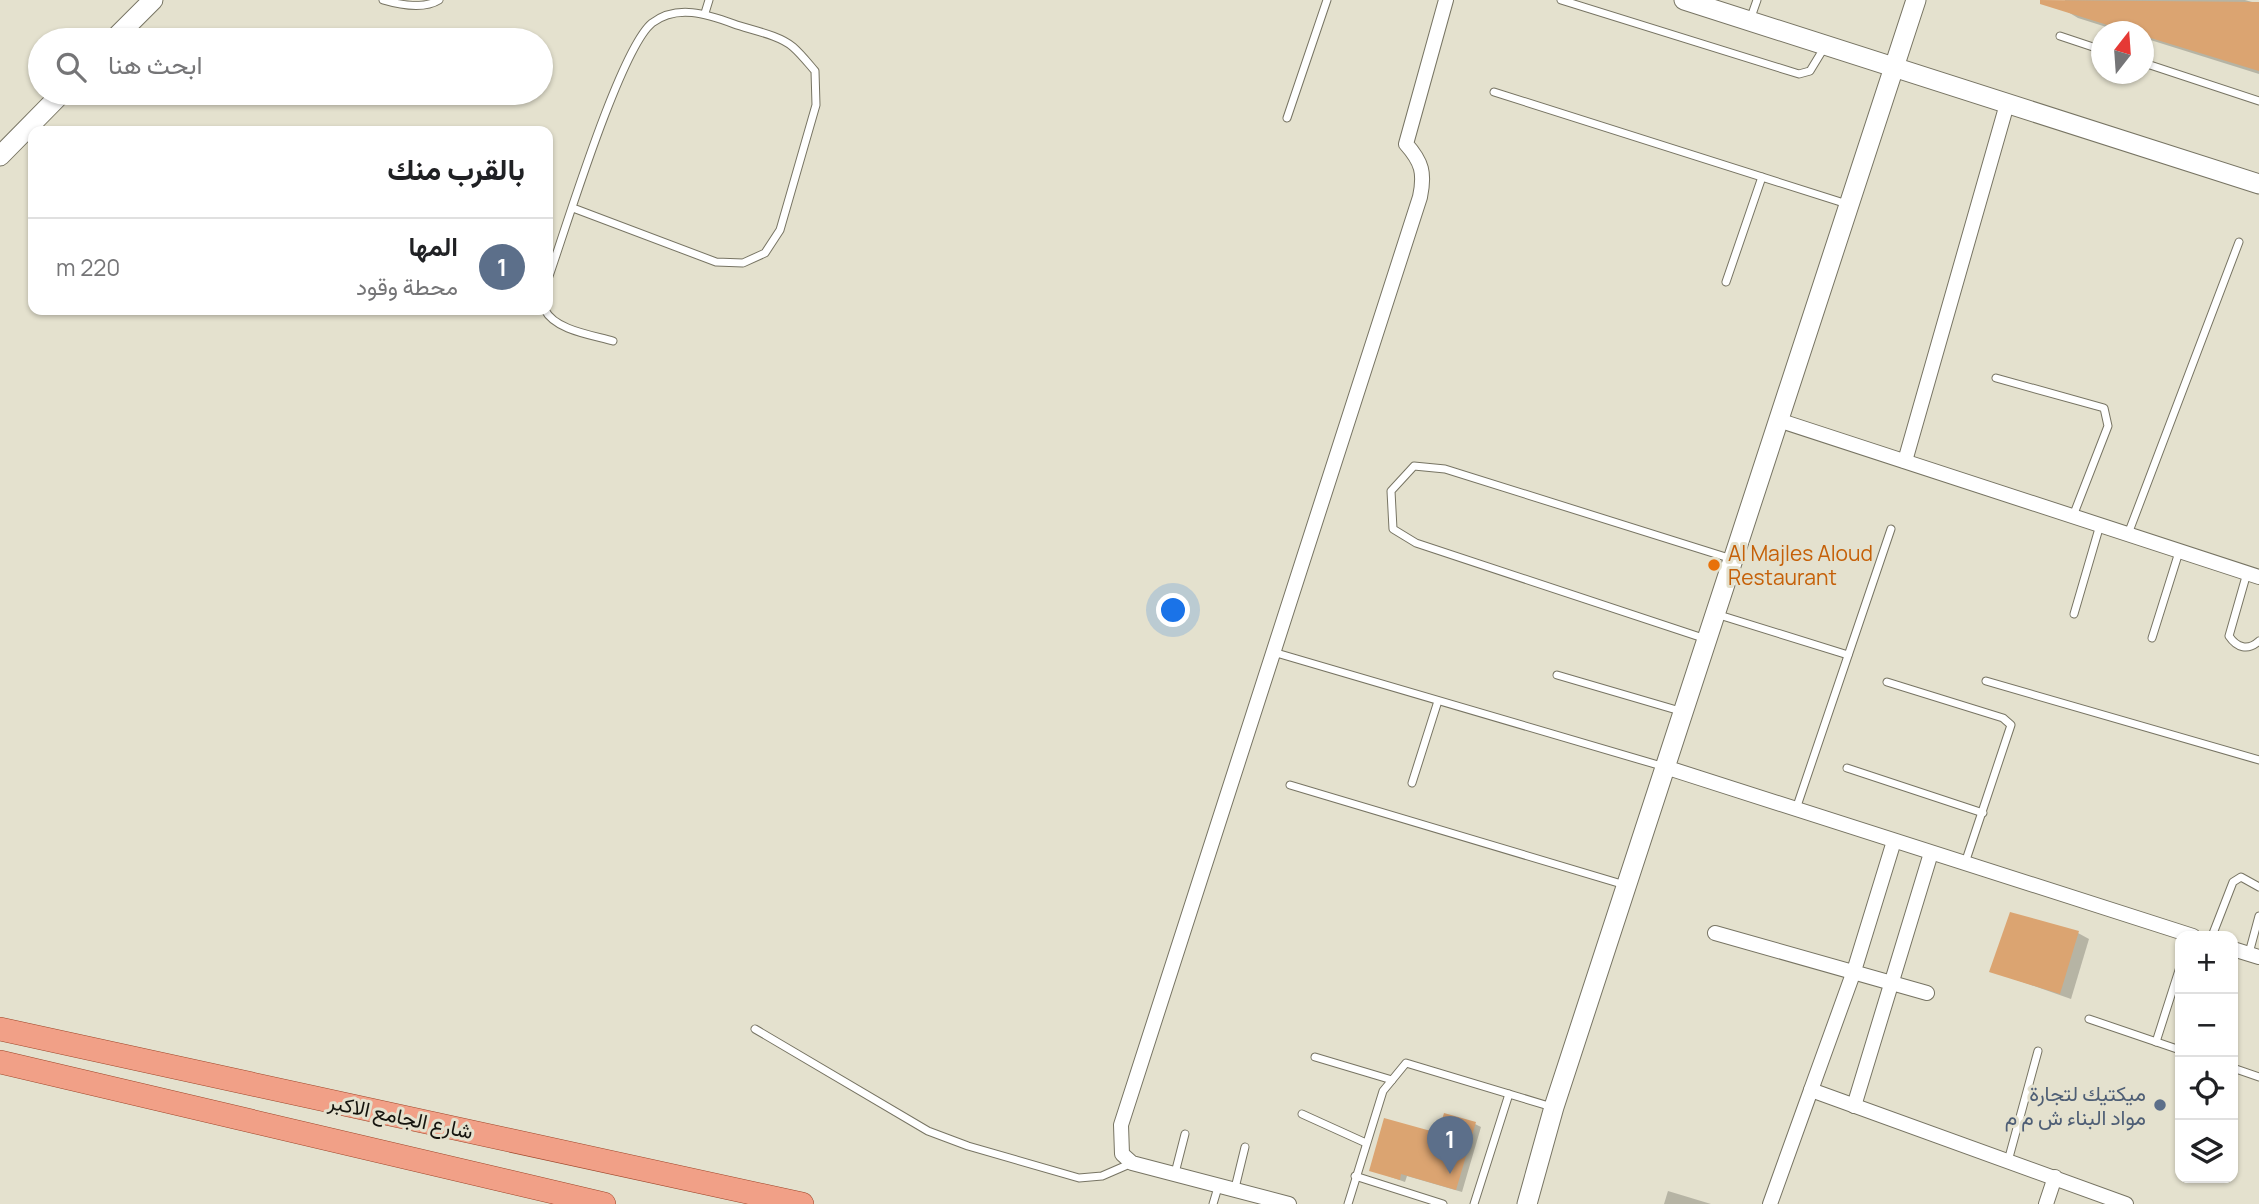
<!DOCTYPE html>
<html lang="ar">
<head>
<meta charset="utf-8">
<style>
	:root { --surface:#fff; --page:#f6f6f6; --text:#202124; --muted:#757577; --line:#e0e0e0; --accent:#a06e23 }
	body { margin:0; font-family:Manrope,Vazirmatn,sans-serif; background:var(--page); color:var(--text); direction:rtl }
	.controls { position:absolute; right:21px; bottom:21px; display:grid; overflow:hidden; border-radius:14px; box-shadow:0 2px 5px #0004 }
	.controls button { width:63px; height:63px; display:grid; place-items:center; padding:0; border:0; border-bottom:2px solid var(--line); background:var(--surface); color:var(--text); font:35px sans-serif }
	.compass { position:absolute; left:2091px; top:21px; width:63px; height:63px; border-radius:50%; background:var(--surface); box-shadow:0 2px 5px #0004; rotate:17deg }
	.you { position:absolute; left:1174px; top:611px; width:24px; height:24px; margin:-18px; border:5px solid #fff; border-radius:50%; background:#1a73e8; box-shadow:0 0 0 10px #1a73e833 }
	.badge { display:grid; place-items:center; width:46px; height:46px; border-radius:50%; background:var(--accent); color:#fff; font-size:23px; font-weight:700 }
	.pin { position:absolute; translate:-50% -58px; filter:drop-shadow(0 2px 4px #0008) }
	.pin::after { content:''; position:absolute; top:37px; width:24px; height:21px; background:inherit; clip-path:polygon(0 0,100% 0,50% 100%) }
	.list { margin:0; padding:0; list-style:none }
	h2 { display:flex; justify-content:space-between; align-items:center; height:91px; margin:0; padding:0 28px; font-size:30px }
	h2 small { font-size:23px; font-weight:400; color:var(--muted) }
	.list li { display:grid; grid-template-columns:46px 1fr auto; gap:21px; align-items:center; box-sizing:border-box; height:98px; padding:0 28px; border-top:2px solid var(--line) }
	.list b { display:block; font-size:26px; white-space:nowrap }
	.list p { margin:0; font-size:23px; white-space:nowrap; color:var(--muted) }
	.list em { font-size:23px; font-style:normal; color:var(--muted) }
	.icon { flex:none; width:38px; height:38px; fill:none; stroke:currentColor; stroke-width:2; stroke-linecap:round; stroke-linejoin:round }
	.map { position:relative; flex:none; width:2259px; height:1204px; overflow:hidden; direction:ltr }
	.search { position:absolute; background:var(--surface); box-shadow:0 2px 5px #0004; left:28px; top:28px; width:525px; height:77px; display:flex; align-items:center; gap:18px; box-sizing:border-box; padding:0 24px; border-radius:38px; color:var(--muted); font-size:26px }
	.panel { position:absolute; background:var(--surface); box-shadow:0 2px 5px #0004; left:28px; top:126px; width:525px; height:189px; border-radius:14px; direction:rtl }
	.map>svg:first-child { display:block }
	.shadow { fill:#0003 }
	.building { fill:#dba471 }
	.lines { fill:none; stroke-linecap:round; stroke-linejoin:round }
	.service-casing { stroke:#777463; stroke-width:9 }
	.minor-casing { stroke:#777463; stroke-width:16 }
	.tertiary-casing { stroke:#777463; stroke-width:21 }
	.primary-casing { stroke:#9e4529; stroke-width:24 }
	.service { stroke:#fff; stroke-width:7 }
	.minor { stroke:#fff; stroke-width:14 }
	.tertiary { stroke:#fff; stroke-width:19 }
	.primary { stroke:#f1a087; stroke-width:23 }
	.food-dot { fill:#e8710a; stroke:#e4e1ce; stroke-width:2.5 }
	.service-dot { fill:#5c6f8a; stroke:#e4e1ce; stroke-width:2.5 }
	.labels { text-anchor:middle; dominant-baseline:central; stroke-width:6; stroke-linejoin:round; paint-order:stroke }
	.food-label { font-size:21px; fill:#c56008; stroke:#e4e1ce; text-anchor:start }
	.service-label { font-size:21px; fill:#4e5e75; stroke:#e4e1ce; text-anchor:end }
	.street-label { font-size:21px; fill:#15140e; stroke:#e4e1ce }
</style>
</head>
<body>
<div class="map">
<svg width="2259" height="1204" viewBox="0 0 2259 1204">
	<rect width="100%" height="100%" fill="#e4e1ce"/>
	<!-- shadow -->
	<g class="shadow">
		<path d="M 2065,0 L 2245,0 L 2259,4 L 2259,74 L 2144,38 L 2144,32 L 2122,32 L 2078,18 L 2063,9 Z"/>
		<path d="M 2078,933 L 2089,939 L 2071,999 L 1991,971 Z"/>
		<path d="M 1475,1124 L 1481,1127 L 1462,1192 L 1407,1176 L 1405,1182 L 1371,1170 L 1439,1135 Z"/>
		<path d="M 1668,1191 L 1711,1204 L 1664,1204 Z"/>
	</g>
	<!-- building -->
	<g class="building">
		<path d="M 2040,0 L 2259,2 L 2259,71 L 2144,36 L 2144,32 L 2130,32 L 2040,4 Z"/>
		<path d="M 2010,912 L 2079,931 L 2060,994 L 1989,972 Z"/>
		<path d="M 1444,1113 L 1476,1122 L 1456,1190 L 1401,1174 L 1400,1180 L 1369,1171 L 1384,1118 L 1438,1133 Z"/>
	</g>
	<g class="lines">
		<!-- service casing -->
		<g class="service-casing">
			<g id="service">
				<path d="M 383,0 C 400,5 423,10 439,0"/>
				<path d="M 1561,0 L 1799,74 L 1810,71 L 1824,48"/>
				<path d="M 705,13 L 709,0"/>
				<path d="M 1750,20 L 1757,0"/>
				<path d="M 2060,36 L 2102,50"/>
				<path d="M 2144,63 L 2259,101"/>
				<path d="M 1494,92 L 1847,204"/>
				<path d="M 1287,118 L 1327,0"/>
				<path d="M 548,279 C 565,231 620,49 652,23 C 677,4 707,14 734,24 C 751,30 779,35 793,47 C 801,54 808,63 815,71 L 816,105 L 780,230 L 765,253 L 743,263 L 716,262 L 573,208"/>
				<path d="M 1726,282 L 1762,177"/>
				<path d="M 545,310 C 555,330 592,335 613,341"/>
				<path d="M 1996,378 L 2104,408 L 2108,426 L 2073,516"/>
				<path d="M 2128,534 L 2239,242"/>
				<path d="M 2247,573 L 2229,636 C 2237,648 2248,651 2259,641"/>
				<path d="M 1716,614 L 1848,655"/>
				<path d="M 2074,614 L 2100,525"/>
				<path d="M 2152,638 L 2179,552"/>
				<path d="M 1706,639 L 1416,543 L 1393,529 L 1391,491 L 1414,466 L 1445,469 L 1732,559"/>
				<path d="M 1273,652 L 1665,767"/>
				<path d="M 1557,675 L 1680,711"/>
				<path d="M 1986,681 L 2259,760"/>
				<path d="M 1887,682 L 2003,718 L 2011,725 L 1965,863"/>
				<path d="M 1847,768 L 1983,813"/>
				<path d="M 1412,783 L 1438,701"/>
				<path d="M 1290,785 L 1625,885"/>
				<path d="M 1796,809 L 1891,529"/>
				<path d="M 2212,936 L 2233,882 L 2241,877 L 2259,887"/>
				<path d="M 2249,953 L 2259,916"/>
				<path d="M 2089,1019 L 2180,1050"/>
				<path d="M 755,1029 L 928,1131 L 968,1146 L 1079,1178 L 1102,1176 L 1132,1163"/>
				<path d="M 2156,1042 L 2180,967"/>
				<path d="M 1315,1057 L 1392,1080"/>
				<path d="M 2233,1068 L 2259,1077"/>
				<path d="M 1302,1114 L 1366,1143"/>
				<path d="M 2008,1161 L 2038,1051"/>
				<path d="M 1175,1173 L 1185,1134"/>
				<path d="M 1355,1176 L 1443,1204"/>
				<path d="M 1235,1188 L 1245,1147"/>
				<path d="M 1213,1204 L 1219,1184"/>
				<path d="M 1348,1204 L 1383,1091 L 1406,1063 L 1552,1107"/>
				<path d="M 1474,1204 L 1509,1094"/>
			</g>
		</g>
		<!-- minor casing -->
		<g class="minor-casing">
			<g id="minor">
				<path d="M 1778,420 L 2259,577"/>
				<path d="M 1905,461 L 2007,104"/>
				<path d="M 1665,767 L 2193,936"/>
				<path d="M 1894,841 L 1854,971 L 1811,1090 L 2126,1204"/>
				<path d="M 1715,933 L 1927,993"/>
				<path d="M 2233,949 L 2259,957"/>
				<path d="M 1854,1106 L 1931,853"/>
				<path d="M 1289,1204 L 1132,1163 L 1122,1154 L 1121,1125 L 1420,197 C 1425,173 1422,162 1406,144 L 1446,0"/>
				<path d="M 1770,1204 L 1811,1090"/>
				<path d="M 2046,1204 L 2055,1177"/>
			</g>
		</g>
		<!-- tertiary casing -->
		<g class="tertiary-casing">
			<g id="tertiary">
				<path d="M 1684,0 L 2259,184"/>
				<path d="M 113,40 L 153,0"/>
				<path d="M 0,156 L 62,93"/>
				<path d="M 1527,1204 L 1554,1107 L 1916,0"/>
			</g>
		</g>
		<!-- primary casing -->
		<g class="primary-casing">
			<g id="primary">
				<path d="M 0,1029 L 802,1204"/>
				<path d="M 0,1062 L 604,1204"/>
			</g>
		</g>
		<!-- service -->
		<use href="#service" class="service"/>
		<!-- minor -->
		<use href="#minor" class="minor"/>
		<!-- tertiary -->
		<use href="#tertiary" class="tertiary"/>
		<!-- primary -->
		<use href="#primary" class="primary"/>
	</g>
	<!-- markers -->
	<circle class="food-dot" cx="1714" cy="565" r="7"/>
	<circle class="service-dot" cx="2160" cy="1105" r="7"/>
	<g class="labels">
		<!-- food labels -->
		<g class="food-label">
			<text x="1728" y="553">Al Majles Aloud<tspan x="1728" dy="24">Restaurant</tspan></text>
		</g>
		<!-- service labels -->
		<g class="service-label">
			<text x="2146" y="1093">ميكتيك لتجارة<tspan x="2146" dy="24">مواد البناء ش م م</tspan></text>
		</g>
		<!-- street labels -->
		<g class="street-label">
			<text transform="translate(401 1116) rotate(12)">شارع الجامع الاكبر</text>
		</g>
	</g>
</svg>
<div class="controls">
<button>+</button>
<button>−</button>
<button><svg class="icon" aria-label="locate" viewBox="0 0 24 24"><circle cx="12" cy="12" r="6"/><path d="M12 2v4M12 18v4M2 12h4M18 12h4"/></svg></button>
<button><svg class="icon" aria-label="layers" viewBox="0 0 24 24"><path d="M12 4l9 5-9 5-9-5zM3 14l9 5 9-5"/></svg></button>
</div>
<svg class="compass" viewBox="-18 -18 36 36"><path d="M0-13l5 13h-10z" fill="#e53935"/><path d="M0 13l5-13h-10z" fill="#757577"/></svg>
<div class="you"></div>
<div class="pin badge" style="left:1450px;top:1174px;background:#5c6f8a">1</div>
<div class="search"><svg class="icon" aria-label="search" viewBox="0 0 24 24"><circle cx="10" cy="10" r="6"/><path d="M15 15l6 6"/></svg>ابحث هنا</div>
<section class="panel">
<h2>بالقرب منك<small></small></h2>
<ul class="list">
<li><span class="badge" style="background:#5c6f8a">1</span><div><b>المه‍ا</b><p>محطة وقود</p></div><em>220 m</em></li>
</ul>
</section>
</div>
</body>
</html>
